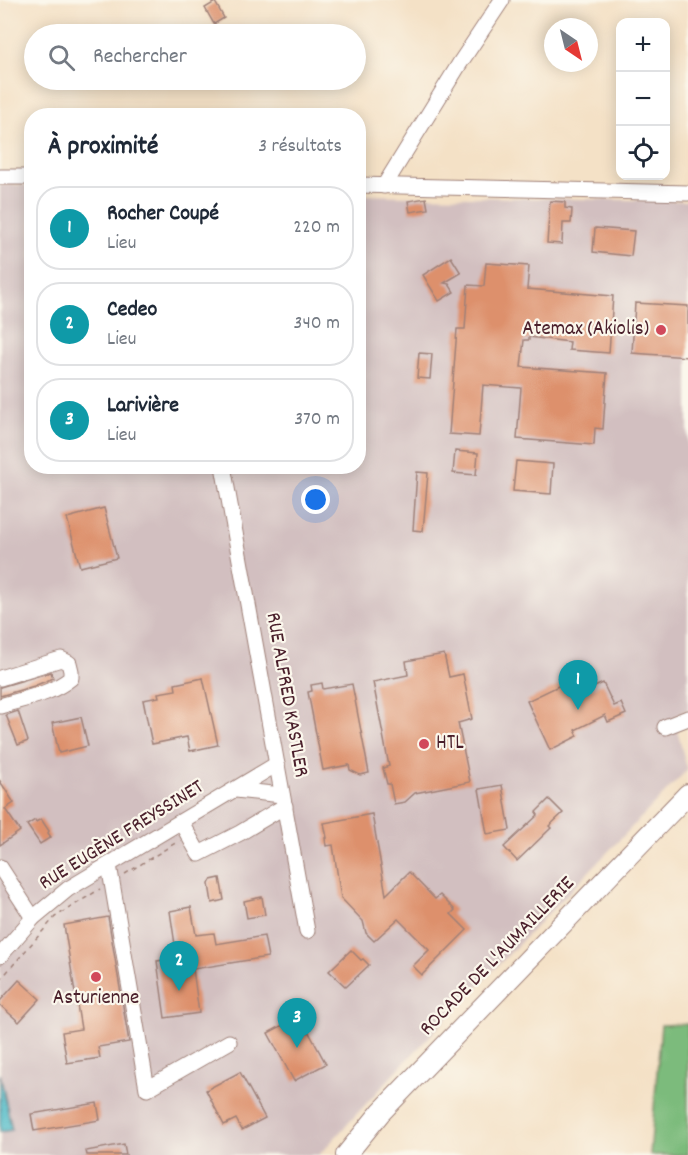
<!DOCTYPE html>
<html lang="fr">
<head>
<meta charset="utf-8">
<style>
	:root { --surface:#fff; --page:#f2f2f3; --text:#1f2937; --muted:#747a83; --line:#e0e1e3; --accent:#0b8043 }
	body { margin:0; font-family:Dekko,sans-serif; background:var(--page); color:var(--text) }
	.controls { position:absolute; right:18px; top:18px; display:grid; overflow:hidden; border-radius:12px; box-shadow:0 3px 15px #0003 }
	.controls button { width:54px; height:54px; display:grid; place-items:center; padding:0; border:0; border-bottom:2px solid var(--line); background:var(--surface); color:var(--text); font:30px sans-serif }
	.compass { position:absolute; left:544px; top:18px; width:54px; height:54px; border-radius:50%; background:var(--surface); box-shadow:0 3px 15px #0003; rotate:145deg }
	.you { position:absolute; left:316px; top:500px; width:21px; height:21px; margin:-15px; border:4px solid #fff; border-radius:50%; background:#1a73e8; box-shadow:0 0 0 9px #1a73e833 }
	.badge { display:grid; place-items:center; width:39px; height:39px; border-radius:50%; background:var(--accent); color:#fff; font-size:20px; font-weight:700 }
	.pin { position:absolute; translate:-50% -50px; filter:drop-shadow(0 2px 3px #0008) }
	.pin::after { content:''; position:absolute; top:32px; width:21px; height:18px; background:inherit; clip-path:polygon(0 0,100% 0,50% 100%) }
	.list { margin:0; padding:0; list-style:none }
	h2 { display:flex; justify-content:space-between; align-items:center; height:78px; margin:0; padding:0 24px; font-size:26px }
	h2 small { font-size:20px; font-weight:400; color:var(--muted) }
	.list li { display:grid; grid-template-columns:39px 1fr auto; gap:18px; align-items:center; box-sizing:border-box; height:84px; margin:0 12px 12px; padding:0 12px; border:2px solid var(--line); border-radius:24px }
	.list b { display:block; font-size:22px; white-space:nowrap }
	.list p { margin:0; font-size:20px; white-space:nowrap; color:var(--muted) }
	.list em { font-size:20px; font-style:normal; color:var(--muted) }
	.icon { flex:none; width:33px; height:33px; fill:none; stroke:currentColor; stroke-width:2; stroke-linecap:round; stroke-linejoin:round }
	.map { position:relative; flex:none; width:688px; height:1155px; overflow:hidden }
	.search { position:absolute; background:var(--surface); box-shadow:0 3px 15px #0003; left:24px; top:24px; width:342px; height:66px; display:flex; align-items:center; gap:15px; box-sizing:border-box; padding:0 21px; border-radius:33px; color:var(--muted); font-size:22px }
	.panel { position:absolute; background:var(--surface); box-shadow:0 3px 15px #0003; left:24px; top:108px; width:342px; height:366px; border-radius:24px }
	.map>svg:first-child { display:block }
	.industrial { fill:#d2bfc0 }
	.forest { fill:#7cbb7b; stroke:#636d53; stroke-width:1.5 }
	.water { fill:#4dbac7; stroke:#4c6c79; stroke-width:1.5 }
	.building { fill:#dd906c }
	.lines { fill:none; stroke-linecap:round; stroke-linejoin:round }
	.minor-casing { stroke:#9f8078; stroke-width:17 }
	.major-casing { stroke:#9f8078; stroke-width:22 }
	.path { stroke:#9f8078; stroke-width:1.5; stroke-dasharray:4.5 4.5; stroke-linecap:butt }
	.minor { stroke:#fff; stroke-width:15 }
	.major { stroke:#fff; stroke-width:20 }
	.poi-dot { fill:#d1495b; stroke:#fbf7ec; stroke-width:2 }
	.labels { text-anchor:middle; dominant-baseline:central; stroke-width:4.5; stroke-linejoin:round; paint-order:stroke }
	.poi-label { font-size:21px; fill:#4a1f2b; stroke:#fbf7ec; text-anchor:end }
	.street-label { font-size:21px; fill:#4a1f2b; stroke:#fbf7ec }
</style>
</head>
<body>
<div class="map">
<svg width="688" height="1155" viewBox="0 0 688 1155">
	<rect width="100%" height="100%" fill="#fbf7ec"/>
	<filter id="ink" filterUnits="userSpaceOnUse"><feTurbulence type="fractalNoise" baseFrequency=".0167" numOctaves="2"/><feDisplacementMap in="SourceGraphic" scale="12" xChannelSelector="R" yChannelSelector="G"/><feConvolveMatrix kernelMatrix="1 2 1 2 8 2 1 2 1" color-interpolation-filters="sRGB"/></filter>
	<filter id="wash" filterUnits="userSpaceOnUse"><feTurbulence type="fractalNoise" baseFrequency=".008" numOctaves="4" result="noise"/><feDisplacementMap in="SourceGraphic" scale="24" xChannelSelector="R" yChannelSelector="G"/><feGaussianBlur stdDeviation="1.35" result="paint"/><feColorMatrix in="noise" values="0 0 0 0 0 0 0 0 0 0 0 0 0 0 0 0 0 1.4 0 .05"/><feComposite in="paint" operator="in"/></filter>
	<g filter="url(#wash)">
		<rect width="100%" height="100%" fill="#f4e1c6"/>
		<!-- industrial -->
		<path class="industrial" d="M 0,185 L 31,185 L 32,466 L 358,466 L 359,195 L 688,201 L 688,710 L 674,717 L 687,770 L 401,1066 L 319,1155 L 0,1155 Z"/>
		<!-- forest -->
		<path class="forest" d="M 688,1024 L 688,1155 L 650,1155 L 661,1025 Z"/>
		<!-- water -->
		<path class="water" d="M 0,1074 L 12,1130 L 0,1132 Z"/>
		<g id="blocks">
			<!-- building -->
			<g class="building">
				<path d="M 215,2 L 224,18 L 214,24 L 205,8 Z"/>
				<path d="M 426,198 L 428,209 L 410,212 L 408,201 Z"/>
				<path d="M 550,201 L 565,202 L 565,208 L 572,209 L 571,223 L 563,223 L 562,244 L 547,243 Z"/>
				<path d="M 595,228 L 634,231 L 631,256 L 593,252 Z"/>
				<path d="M 451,257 L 461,273 L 444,283 L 449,284 L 454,292 L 439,301 L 423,275 Z"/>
				<path d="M 486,263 L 529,266 L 527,289 L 613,296 L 609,353 L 569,350 L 570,342 L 529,337 L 529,340 L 524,340 L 521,367 L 607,373 L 603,429 L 595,428 L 594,445 L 517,439 L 521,388 L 483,385 L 479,436 L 449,434 L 457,329 L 465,329 L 468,285 L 484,286 Z"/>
				<path d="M 635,303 L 688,306 L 688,357 L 632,353 Z"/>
				<path d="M 419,353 L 432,354 L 430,379 L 417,378 Z"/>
				<path d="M 455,451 L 478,453 L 476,475 L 453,473 Z"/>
				<path d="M 516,461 L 553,464 L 551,494 L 513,491 Z"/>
				<path d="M 417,472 L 428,473 L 423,531 L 413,530 Z"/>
				<path d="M 104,508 L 117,558 L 80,567 L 67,518 Z"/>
				<path d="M 444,654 L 449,677 L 463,674 L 472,719 L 458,723 L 470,782 L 415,793 L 405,802 L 394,804 L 390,784 L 387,784 L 383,768 L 389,766 L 373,682 L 408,675 L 406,661 Z"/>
				<path d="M 51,672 L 53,678 L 51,679 L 34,686 L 0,696 L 0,687 Z"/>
				<path d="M 577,677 L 584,692 L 603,683 L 614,706 L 621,703 L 626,714 L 608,722 L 605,715 L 575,730 L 578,736 L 550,750 L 527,701 Z"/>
				<path d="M 203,678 L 218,745 L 190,751 L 187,737 L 152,744 L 143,700 L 159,697 L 158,693 L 176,690 L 175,684 Z"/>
				<path d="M 322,683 L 323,689 L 352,684 L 369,773 L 360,775 L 350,770 L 349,765 L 323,770 L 308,692 L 312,691 L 311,685 Z"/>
				<path d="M 18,711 L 28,741 L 18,745 L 6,715 Z"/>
				<path d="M 81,717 L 88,746 L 59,753 L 52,723 Z"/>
				<path d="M 0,781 L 14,803 L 5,809 L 20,831 L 0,845 Z"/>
				<path d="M 502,785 L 510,830 L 487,834 L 479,789 Z"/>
				<path d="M 549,799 L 563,813 L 549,826 L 551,828 L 517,861 L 504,847 L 538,815 L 536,812 Z"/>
				<path d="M 372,814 L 386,895 L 409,872 L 435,899 L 440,895 L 455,910 L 451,914 L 467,930 L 422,975 L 413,966 L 429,950 L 398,919 L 374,941 L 366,933 L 363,921 L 341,898 L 333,845 L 326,846 L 325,838 L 327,838 L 324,823 Z"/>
				<path d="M 41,819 L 49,831 L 48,833 L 51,837 L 40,844 L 27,825 L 35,820 L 36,822 Z"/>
				<path d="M 220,878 L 224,900 L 212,903 L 209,884 L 211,880 Z"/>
				<path d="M 262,897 L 265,915 L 247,918 L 244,901 Z"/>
				<path d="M 191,907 L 196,935 L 214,933 L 216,944 L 264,936 L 268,957 L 193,969 L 199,1013 L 165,1018 L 157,961 L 177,958 L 170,911 Z"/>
				<path d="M 108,917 L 129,1042 L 98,1047 L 100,1058 L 67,1063 L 62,1032 L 81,1029 L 64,925 Z"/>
				<path d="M 351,950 L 361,960 L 363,959 L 369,965 L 346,987 L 329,971 Z"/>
				<path d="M 19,980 L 40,999 L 19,1022 L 0,1005 L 0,1001 Z"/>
				<path d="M 300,1016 L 326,1064 L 294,1081 L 268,1033 Z"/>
				<path d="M 240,1072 L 265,1118 L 242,1130 L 236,1119 L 224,1125 L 206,1090 Z"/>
				<path d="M 97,1103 L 100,1120 L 34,1131 L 31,1114 Z"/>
				<path d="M 124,1144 L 126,1155 L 87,1155 L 86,1151 Z"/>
			</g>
		</g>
	</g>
	<g filter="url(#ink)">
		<use href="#blocks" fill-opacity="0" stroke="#9f8078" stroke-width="1.5"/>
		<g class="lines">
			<!-- minor casing -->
			<g class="minor-casing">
				<g id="minor">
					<path d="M 0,177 L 32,177"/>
					<path d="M 358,185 L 688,193"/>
					<path d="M 384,186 L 460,63 L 502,0"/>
					<path d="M 223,466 L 307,931"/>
					<path d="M 0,678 L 61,659 L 69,663 L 71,671 L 71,678 C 52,694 23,699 0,706"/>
					<path d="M 665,727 L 688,718"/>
					<path d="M 236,790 L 282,795"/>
					<path d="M 181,822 L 199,854 L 240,833 L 285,806"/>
					<path d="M 109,865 L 147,1089 L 229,1042"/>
					<path d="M 0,867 L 33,918"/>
					<path d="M 0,956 L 33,918 L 68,889 L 277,764"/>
				</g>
			</g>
			<!-- major casing -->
			<g class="major-casing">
				<path id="major" d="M 346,1155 L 381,1112 L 688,794"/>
			</g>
			<!-- path -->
			<g class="path">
				<path d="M 125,874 L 177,842"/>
				<path d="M 0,980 L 55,917 L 100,889"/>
			</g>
			<!-- minor -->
			<use href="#minor" class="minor"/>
			<!-- major -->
			<use href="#major" class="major"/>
		</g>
	</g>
	<!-- markers -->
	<g class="poi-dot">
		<circle cx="661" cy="330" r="6"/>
		<circle cx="424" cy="744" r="6"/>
		<circle cx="96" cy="977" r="6"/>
	</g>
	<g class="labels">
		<!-- poi labels -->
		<g class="poi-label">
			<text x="649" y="330">Atemax (Akiolis)</text>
			<text x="436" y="744" text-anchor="start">HTL</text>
			<text x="96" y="999" text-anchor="middle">Asturienne</text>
		</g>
		<!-- street labels -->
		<g class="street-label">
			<text transform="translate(286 695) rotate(80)">RUE ALFRED KASTLER</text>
			<text transform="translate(122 836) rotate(-32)">RUE EUGÈNE FREYSSINET</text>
			<text transform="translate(498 957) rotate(-46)">ROCADE DE L'AUMAILLERIE</text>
		</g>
	</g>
</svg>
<div class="controls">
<button>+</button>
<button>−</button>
<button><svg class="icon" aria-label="locate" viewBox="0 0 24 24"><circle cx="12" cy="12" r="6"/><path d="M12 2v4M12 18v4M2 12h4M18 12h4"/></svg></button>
</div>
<svg class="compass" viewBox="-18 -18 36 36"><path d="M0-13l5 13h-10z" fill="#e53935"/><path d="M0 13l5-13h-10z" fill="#747a83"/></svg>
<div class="you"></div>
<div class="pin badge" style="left:578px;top:710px;background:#0f9aa8">1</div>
<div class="pin badge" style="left:179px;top:991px;background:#0f9aa8">2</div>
<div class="pin badge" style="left:297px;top:1048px;background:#0f9aa8">3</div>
<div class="search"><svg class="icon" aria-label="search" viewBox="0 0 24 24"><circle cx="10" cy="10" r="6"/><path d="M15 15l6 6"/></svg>Rechercher</div>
<section class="panel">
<h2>À proximité<small>3 résultats</small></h2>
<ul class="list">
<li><span class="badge" style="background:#0f9aa8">1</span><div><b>Rocher Coupé</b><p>Lieu</p></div><em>220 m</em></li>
<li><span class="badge" style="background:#0f9aa8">2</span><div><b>Cedeo</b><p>Lieu</p></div><em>340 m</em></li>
<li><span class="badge" style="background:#0f9aa8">3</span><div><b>Larivière</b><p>Lieu</p></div><em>370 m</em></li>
</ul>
</section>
</div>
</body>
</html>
